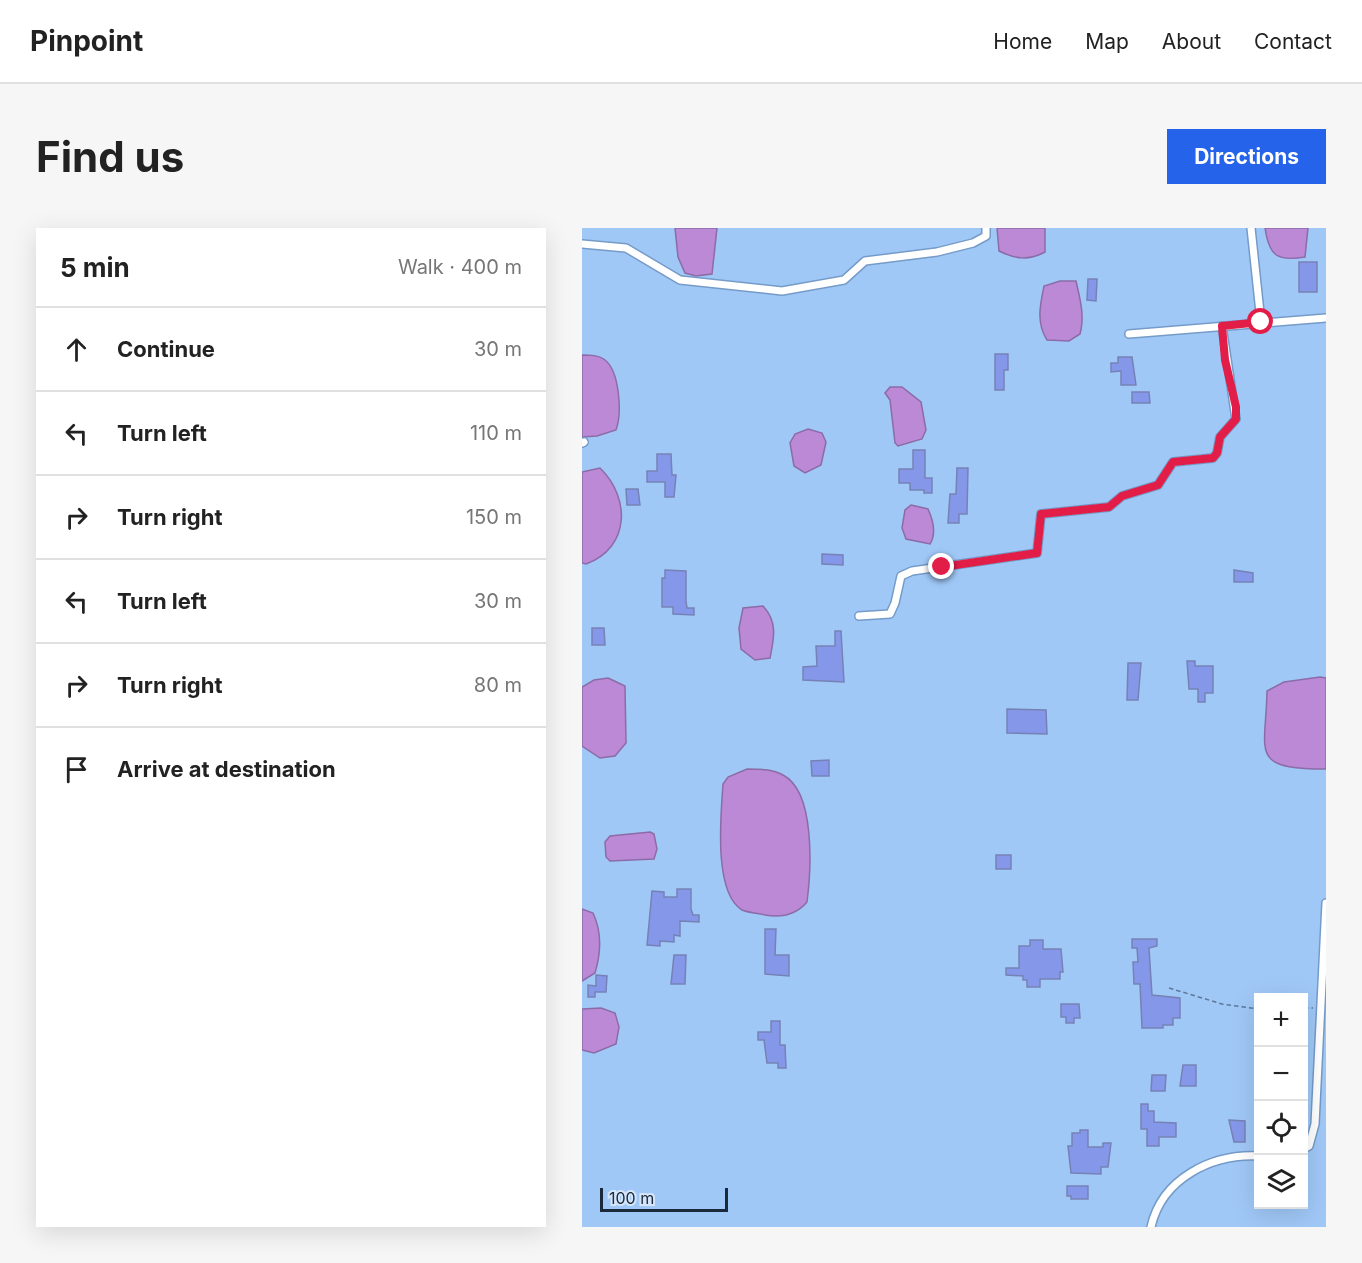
<!DOCTYPE html>
<html lang="en">
<head>
<meta charset="utf-8">
<style>
	:root { --surface:#fff; --page:#f6f6f6; --text:#222; --muted:#767676; --line:#e0e0e0; --accent:#2563eb }
	body { margin:0; font-family:Inter,sans-serif; background:var(--page); color:var(--text) }
	.controls { position:absolute; right:18px; bottom:18px; display:grid; overflow:hidden; border-radius:0px; box-shadow:0 6px 24px #0002 }
	.controls button { width:54px; height:54px; display:grid; place-items:center; padding:0; border:0; border-bottom:2px solid var(--line); background:var(--surface); color:var(--text); font:30px sans-serif }
	.scale { position:absolute; left:18px; bottom:15px; width:128px; box-sizing:border-box; padding-left:6px; border:3px solid #1a293b; border-top:0; font-size:16px; line-height:21px; white-space:nowrap; color:#1a293b; -webkit-text-stroke:4px #d6e6fa; paint-order:stroke }
	.stop { position:absolute; width:18px; height:18px; margin:-14px; border:4px solid #e11d48; border-radius:50%; background:#fff }
	.stop.end { background:#e11d48; border-color:#fff; box-shadow:0 2px 6px #0008 }
	.list { margin:0; padding:0; list-style:none }
	h2 { display:flex; justify-content:space-between; align-items:center; height:78px; margin:0; padding:0 24px; font-size:26px }
	h2 small { font-size:20px; font-weight:400; color:var(--muted) }
	.list li { display:grid; grid-template-columns:39px 1fr auto; gap:18px; align-items:center; box-sizing:border-box; height:84px; padding:0 24px; border-top:2px solid var(--line) }
	.list b { display:block; font-size:22px; white-space:nowrap }
	.list em { font-size:20px; font-style:normal; color:var(--muted) }
	.icon { flex:none; width:33px; height:33px; fill:none; stroke:currentColor; stroke-width:2; stroke-linecap:round; stroke-linejoin:round }
	.map { position:relative; flex:none; width:744px; height:999px; overflow:hidden; border-radius:0px }
	header { display:flex; align-items:center; gap:36px; box-sizing:border-box; height:84px; padding:0 30px; background:var(--surface); border-bottom:2px solid var(--line) }
	header strong { font-size:28px }
	nav { display:flex; gap:33px; margin-inline-start:auto; font-size:21px }
	.intro { display:flex; align-items:center; justify-content:space-between; box-sizing:border-box; height:144px; padding:0 36px }
	h1 { margin:0; font-size:42px }
	.button { padding:15px 27px; border-radius:0px; background:var(--accent); color:#fff; font-size:21px; font-weight:700 }
	main { display:flex; gap:36px; padding:0 36px }
	aside { flex:1; background:var(--surface); border-radius:0px; box-shadow:0 6px 24px #0002 }
	.map>svg:first-child { display:block }
	.water { fill:#bb89d5; stroke:#8b6ca7; stroke-width:1.5 }
	.building { fill:#8597e8; stroke:#7582b5; stroke-width:1.5 }
	.lines { fill:none; stroke-linecap:round; stroke-linejoin:round }
	.street-casing { stroke:#759bc8; stroke-width:10 }
	.path { stroke:#5c7898; stroke-width:1.5; stroke-dasharray:4.5 3; stroke-linecap:butt }
	.street { stroke:#fff; stroke-width:7 }
	.route { stroke:#e11d48; stroke-width:8 }
</style>
</head>
<body>
<header>
<strong>Pinpoint</strong>
<nav><a>Home</a><a>Map</a><a>About</a><a>Contact</a></nav>
</header>
<div class="intro"><h1>Find us</h1><a class="button">Directions</a></div>
<main>
<aside>
<h2>5 min<small>Walk · 400 m</small></h2>
<ul class="list">
<li><svg class="icon" aria-label="ahead" viewBox="0 0 24 24"><path d="M12 20V5M6 11l6-6 6 6"/></svg><div><b>Continue</b></div><em>30 m</em></li>
<li><svg class="icon" aria-label="left" viewBox="0 0 24 24"><path d="M17 20v-9H6M10 6l-5 5 5 5"/></svg><div><b>Turn left</b></div><em>110 m</em></li>
<li><svg class="icon" aria-label="right" viewBox="0 0 24 24"><path d="M7 20v-9h11M14 6l5 5-5 5"/></svg><div><b>Turn right</b></div><em>150 m</em></li>
<li><svg class="icon" aria-label="left" viewBox="0 0 24 24"><path d="M17 20v-9H6M10 6l-5 5 5 5"/></svg><div><b>Turn left</b></div><em>30 m</em></li>
<li><svg class="icon" aria-label="right" viewBox="0 0 24 24"><path d="M7 20v-9h11M14 6l5 5-5 5"/></svg><div><b>Turn right</b></div><em>80 m</em></li>
<li><svg class="icon" aria-label="arrive" viewBox="0 0 24 24"><path d="M6 21V4h12l-3 4 3 4H6"/></svg><div><b>Arrive at destination</b></div></li>
</ul>
</aside>
<div class="map">
<svg width="744" height="999" viewBox="0 0 744 999">
	<rect width="100%" height="100%" fill="#a0c8f7"/>
	<!-- water -->
	<g class="water">
		<path d="M 93,0 L 135,0 L 130,46 L 114,48 L 103,45 L 96,29 Z"/>
		<path d="M 415,0 L 463,0 L 463,24 C 447,33 433,31 417,23 Z"/>
		<path d="M 683,0 L 726,0 L 723,29 C 694,34 687,27 683,0 Z"/>
		<path d="M 478,53 L 494,53 C 498,71 503,88 498,106 L 487,113 L 465,112 C 454,95 458,77 462,58 Z"/>
		<path d="M 0,127 C 8,127 17,127 23,132 C 38,144 40,186 34,202 L 15,208 L 0,209 Z"/>
		<path d="M 308,159 L 320,159 L 339,174 L 344,202 L 340,211 L 316,218 L 313,215 L 308,172 L 303,165 Z"/>
		<path d="M 226,201 L 240,205 L 244,214 L 239,237 L 223,245 L 212,238 L 208,215 L 213,206 Z"/>
		<path d="M 18,240 C 49,270 48,320 4,336 L 0,335 L 0,244 Z"/>
		<path d="M 329,277 L 346,281 C 351,292 355,305 348,316 L 324,311 L 320,300 L 323,282 Z"/>
		<path d="M 181,378 C 196,394 192,410 188,430 L 173,432 L 159,421 L 157,400 L 161,380 Z"/>
		<path d="M 738,449 L 744,450 L 744,541 C 666,541 684,525 685,463 L 702,454 Z"/>
		<path d="M 26,450 L 43,458 L 44,515 L 33,528 L 18,530 L 0,518 L 0,459 L 12,452 Z"/>
		<path d="M 165,541 C 176,541 191,541 201,547 C 234,564 229,643 225,674 C 214,687 200,690 183,687 C 177,685 166,685 160,682 C 131,664 139,586 141,556 L 146,549 Z"/>
		<path d="M 68,604 L 72,606 L 75,621 L 72,631 L 28,633 L 24,629 L 23,614 L 28,608 Z"/>
		<path d="M 0,681 L 11,685 C 20,704 19,725 13,745 L 0,753 Z"/>
		<path d="M 19,780 L 33,785 L 37,799 L 34,816 L 12,825 L 0,822 L 0,781 Z"/>
	</g>
	<!-- building -->
	<g class="building">
		<rect x="717" y="34" width="18" height="30"/>
		<path d="M 506,51 L 515,51 L 514,73 L 505,72 Z"/>
		<path d="M 413,126 L 426,126 L 426,142 L 422,142 L 422,162 L 413,162 Z"/>
		<path d="M 536,129 L 550,129 L 554,157 L 539,157 L 539,143 L 529,144 L 529,135 L 536,135 Z"/>
		<path d="M 550,164 L 567,164 L 568,175 L 550,175 Z"/>
		<path d="M 331,222 L 343,222 L 343,250 L 350,250 L 350,265 L 342,265 L 342,262 L 328,262 L 328,255 L 317,255 L 317,241 L 331,241 Z"/>
		<path d="M 75,226 L 89,226 L 90,247 L 94,247 L 92,269 L 83,269 L 83,254 L 65,254 L 65,243 L 75,243 Z"/>
		<path d="M 375,240 L 386,240 L 385,286 L 377,286 L 377,295 L 366,295 L 368,266 L 374,266 Z"/>
		<path d="M 44,261 L 56,261 L 58,277 L 45,277 Z"/>
		<path d="M 240,326 L 261,327 L 261,337 L 240,336 Z"/>
		<path d="M 83,342 L 104,343 L 104,373 L 105,380 L 112,380 L 112,387 L 91,386 L 91,379 L 80,379 L 80,350 L 83,350 Z"/>
		<path d="M 652,342 L 671,345 L 671,354 L 652,354 Z"/>
		<path d="M 10,400 L 22,400 L 23,417 L 10,417 Z"/>
		<path d="M 253,403 L 259,403 L 262,454 L 221,452 L 221,439 L 235,438 L 234,418 L 253,418 Z"/>
		<path d="M 605,433 L 613,433 L 613,438 L 631,438 L 631,465 L 623,465 L 623,474 L 616,474 L 616,461 L 607,461 Z"/>
		<path d="M 546,435 L 559,435 L 556,472 L 545,472 Z"/>
		<path d="M 425,481 L 464,482 L 465,506 L 425,505 Z"/>
		<path d="M 247,532 L 247,548 L 230,548 L 229,533 Z"/>
		<rect x="414" y="627" width="15" height="14"/>
		<path d="M 95,661 L 109,661 L 109,681 L 111,687 L 117,687 L 117,694 L 98,693 L 98,708 L 92,707 L 92,714 L 78,713 L 78,718 L 65,717 L 70,663 L 82,664 L 82,669 L 95,669 Z"/>
		<path d="M 183,701 L 194,701 L 193,727 L 207,727 L 207,748 L 183,746 Z"/>
		<path d="M 550,711 L 575,711 L 575,718 L 567,720 L 570,767 L 598,770 L 598,790 L 591,790 L 591,797 L 581,797 L 581,800 L 560,800 L 558,756 L 552,756 L 551,734 L 556,734 L 555,720 L 550,720 Z"/>
		<path d="M 448,712 L 461,712 L 461,721 L 479,721 L 481,744 L 478,744 L 478,751 L 458,751 L 458,759 L 445,759 L 445,752 L 441,752 L 441,748 L 424,747 L 424,740 L 437,740 L 437,718 L 448,718 Z"/>
		<path d="M 92,727 L 104,727 L 103,756 L 89,756 Z"/>
		<path d="M 14,747 L 25,748 L 24,764 L 13,764 L 13,769 L 6,769 L 6,757 L 14,758 Z"/>
		<path d="M 479,776 L 497,776 L 498,790 L 492,790 L 492,795 L 484,795 L 484,789 L 479,789 Z"/>
		<path d="M 189,793 L 198,793 L 198,817 L 203,817 L 204,840 L 196,840 L 196,835 L 185,835 L 182,812 L 176,812 L 176,804 L 189,804 Z"/>
		<path d="M 601,837 L 614,837 L 614,858 L 598,858 Z"/>
		<path d="M 570,847 L 584,847 L 583,863 L 569,863 Z"/>
		<path d="M 559,876 L 566,876 L 566,883 L 572,883 L 572,894 L 594,895 L 594,909 L 577,909 L 577,918 L 565,918 L 565,901 L 559,901 Z"/>
		<path d="M 647,892 L 663,893 L 663,914 L 652,914 Z"/>
		<path d="M 498,902 L 506,902 L 506,919 L 521,919 L 521,915 L 529,915 L 526,939 L 519,939 L 519,946 L 489,945 L 486,918 L 490,918 L 490,905 L 498,905 Z"/>
		<path d="M 485,958 L 506,958 L 506,971 L 489,971 L 489,968 L 485,968 Z"/>
	</g>
	<g class="lines">
		<!-- street casing -->
		<g class="street-casing">
			<g id="street">
				<path d="M 669,0 L 679,94"/>
				<path d="M 0,16 L 44,20 L 98,52 L 200,63 L 262,52 L 283,33 L 355,24 L 391,15 L 404,8 L 404,0"/>
				<path d="M 547,106 L 744,90"/>
				<path d="M 0,215 L 2,214"/>
				<path d="M 277,388 L 308,386 L 313,375 L 319,348 L 330,343 L 455,325 L 459,286 L 527,279 L 540,268 L 576,257 L 591,234 L 631,230 L 635,225 L 638,209 L 654,191 L 640,98"/>
				<path d="M 722,921 L 727,918 L 733,896 L 744,675"/>
				<path d="M 569,999 C 580,950 630,926 676,928"/>
			</g>
		</g>
		<!-- path -->
		<g class="path">
			<path d="M 587,760 L 640,776 L 676,781"/>
			<path d="M 722,780 L 731,780"/>
		</g>
		<!-- street -->
		<use href="#street" class="street"/>
	</g>
	<g class="lines">
		<!-- route -->
		<path class="route" d="M 360,339 L 455,325 L 459,286 L 527,279 L 540,268 L 576,257 L 591,234 L 631,230 L 635,225 L 638,209 L 654,191 L 654,179 L 643,132 L 640,98 L 679,94"/>
	</g>
</svg>
<div class="controls">
<button>+</button>
<button>−</button>
<button><svg class="icon" aria-label="locate" viewBox="0 0 24 24"><circle cx="12" cy="12" r="6"/><path d="M12 2v4M12 18v4M2 12h4M18 12h4"/></svg></button>
<button><svg class="icon" aria-label="layers" viewBox="0 0 24 24"><path d="M12 4l9 5-9 5-9-5zM3 14l9 5 9-5"/></svg></button>
</div>
<div class="scale">100 m</div>
<div class="stop" style="left:679px;top:94px"></div>
<div class="stop end" style="left:360px;top:339px"></div>
</div>
</main>
</body>
</html>
